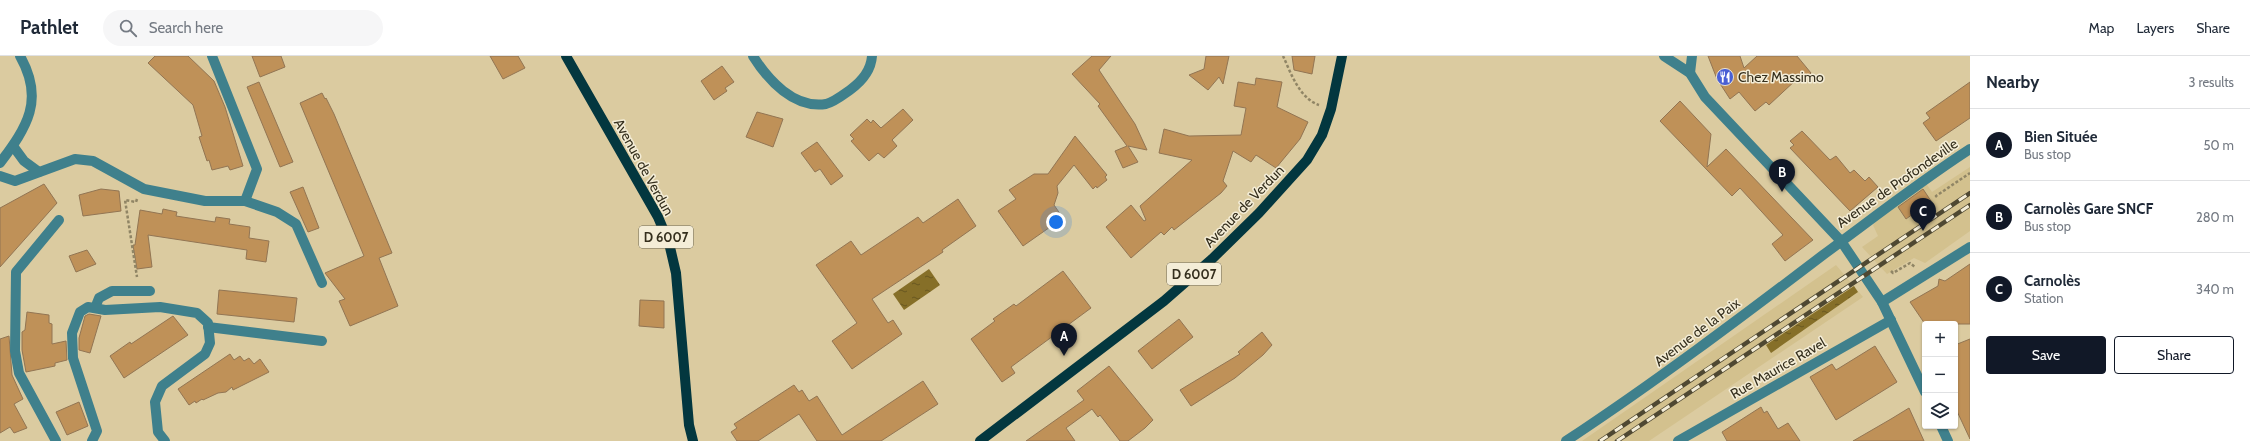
<!DOCTYPE html>
<html lang="en">
<head>
<meta charset="utf-8">
<style>
	:root { --surface:#fff; --page:#f6f6f7; --text:#1f2937; --muted:#747a83; --line:#e0e1e3; --accent:#111827 }
	body { margin:0; font-family:Cabin,sans-serif; background:var(--page); color:var(--text) }
	.controls { position:absolute; right:12px; bottom:12px; display:grid; overflow:hidden; border-radius:4px; box-shadow:0 1px 3px #0004 }
	.controls button { width:36px; height:36px; display:grid; place-items:center; padding:0; border:0; border-bottom:1px solid var(--line); background:var(--surface); color:var(--text); font:20px sans-serif }
	.you { position:absolute; left:1056px; top:166px; width:14px; height:14px; margin:-10px; border:3px solid #fff; border-radius:50%; background:#1a73e8; box-shadow:0 0 0 6px #1a73e833 }
	.badge { display:grid; place-items:center; width:26px; height:26px; border-radius:50%; background:var(--accent); color:#fff; font-size:13px; font-weight:700 }
	.pin { position:absolute; translate:-50% -33px; filter:drop-shadow(0 1px 2px #0008) }
	.pin::after { content:''; position:absolute; top:21px; width:14px; height:12px; background:inherit; clip-path:polygon(0 0,100% 0,50% 100%) }
	.list { margin:0; padding:0; list-style:none }
	h2 { display:flex; justify-content:space-between; align-items:center; height:52px; margin:0; padding:0 16px; font-size:17px }
	h2 small { font-size:13px; font-weight:400; color:var(--muted) }
	.list li { display:grid; grid-template-columns:26px 1fr auto; gap:12px; align-items:center; box-sizing:border-box; height:72px; padding:0 16px; border-top:1px solid var(--line) }
	.list b { display:block; font-size:15px; white-space:nowrap }
	.list p { margin:0; font-size:13px; white-space:nowrap; color:var(--muted) }
	.list em { font-size:13px; font-style:normal; color:var(--muted) }
	.actions { display:flex; gap:8px; padding:12px 16px }
	.actions a { flex:1; padding:9px 0; border:1px solid var(--accent); border-radius:4px; text-align:center; font-size:14px; color:var(--accent) }
	.actions .main { background:var(--accent); color:#fff }
	.icon { flex:none; width:22px; height:22px; fill:none; stroke:currentColor; stroke-width:2; stroke-linecap:round; stroke-linejoin:round }
	.map { position:relative; flex:none; width:1970px; height:385px; overflow:hidden }
	header { display:flex; align-items:center; gap:24px; box-sizing:border-box; height:56px; padding:0 20px; background:var(--surface); border-bottom:1px solid var(--line) }
	header strong { font-size:19px }
	nav { display:flex; gap:22px; margin-inline-start:auto; font-size:14px }
	.search { width:280px; height:36px; background:var(--page); display:flex; align-items:center; gap:10px; box-sizing:border-box; padding:0 14px; border-radius:22px; color:var(--muted); font-size:15px }
	main { display:flex }
	aside { flex:1; background:var(--surface) }
	.map>svg:first-child { display:block }
	.built { fill:#d3c18e }
	.water { fill:url(#water-ripples) }
	.building { fill:#bf9158; stroke:#927553 }
	.lines { fill:none; stroke-linecap:round; stroke-linejoin:round }
	.path { stroke:#908565; stroke-width:2.5; stroke-dasharray:3 2; stroke-linecap:butt }
	.minor { stroke:#3f808c; stroke-width:10 }
	.major { stroke:#03373f; stroke-width:10 }
	.rail-casing { stroke:#4f4832; stroke-width:4.5 }
	.rail { stroke:#f4edd7; stroke-width:3; stroke-dasharray:9; stroke-linecap:butt }
	.labels { text-anchor:middle; dominant-baseline:central; stroke-width:3; stroke-linejoin:round; paint-order:stroke }
	.shield { fill:#f4edd7; stroke:#6e6855; stroke-width:1 }
	.shield-label { font-size:13px; font-weight:bold; fill:#352f1d }
	.poi-label { font-size:14px; fill:#352f1d; stroke:#f4edd7; text-anchor:start }
	.street-label { font-size:14px; fill:#352f1d; stroke:#f4edd7 }
</style>
</head>
<body>
<header>
<strong>Pathlet</strong>
<div class="search"><svg class="icon" aria-label="search" viewBox="0 0 24 24"><circle cx="10" cy="10" r="6"/><path d="M15 15l6 6"/></svg>Search here</div>
<nav><a>Map</a><a>Layers</a><a>Share</a></nav>
</header>
<main>
<div class="map">
<svg width="1970" height="385" viewBox="0 0 1970 385">
	<defs>
		<pattern id="water-ripples" width="26" height="14" patternUnits="userSpaceOnUse"><rect width="26" height="14" fill="#866f28"/><path d="M2 4q2-2 4 0t4 0M15 11q2-2 4 0t4 0" fill="none" stroke="#685720"/></pattern>
	</defs>
	<rect width="100%" height="100%" fill="#dbcba0"/>
	<!-- built -->
	<g class="built">
		<path d="M 1970,111 L 1970,175 L 1925,207 L 1914,202 L 1887,218 L 1862,191 L 1878,180 L 1873,169 L 1887,152 L 1925,126 L 1932,136 Z"/>
		<path d="M 1836,209 L 1863,241 L 1649,385 L 1582,385 Z"/>
	</g>
	<!-- water -->
	<g class="water">
		<path d="M 929,213 L 940,229 L 904,254 L 893,238 Z"/>
		<path d="M 1854,230 L 1858,236 L 1771,297 L 1766,289 Z"/>
	</g>
	<!-- building -->
	<g class="building">
		<path d="M 155,0 L 188,0 L 214,25 L 225,51 L 243,110 L 230,114 L 228,110 L 212,114 L 209,104 L 207,105 L 199,81 L 202,80 L 193,49 L 148,7 Z"/>
		<path d="M 252,0 L 281,0 L 285,11 L 260,21 Z"/>
		<path d="M 490,0 L 518,0 L 525,12 L 503,23 Z"/>
		<path d="M 1092,0 L 1111,0 L 1099,14 L 1135,68 L 1147,94 L 1128,90 L 1138,106 L 1123,112 L 1115,95 L 1127,90 L 1098,50 L 1100,48 L 1072,18 Z"/>
		<path d="M 1206,0 L 1229,0 L 1223,28 L 1219,21 L 1208,34 L 1189,19 L 1204,13 Z"/>
		<path d="M 1292,0 L 1315,0 L 1312,18 L 1294,14 Z"/>
		<path d="M 1708,0 L 1740,0 L 1744,12 L 1757,0 L 1797,0 L 1811,17 L 1800,27 L 1797,23 L 1769,49 L 1766,46 L 1755,55 L 1739,36 L 1730,43 L 1717,23 Z"/>
		<path d="M 722,10 L 734,26 L 725,32 L 727,35 L 714,44 L 701,25 Z"/>
		<path d="M 1256,22 L 1282,26 L 1277,51 L 1308,66 L 1300,83 L 1276,112 L 1256,99 L 1251,106 L 1233,95 L 1223,125 L 1227,130 L 1221,137 L 1174,174 L 1172,171 L 1164,179 L 1161,176 L 1131,202 L 1106,171 L 1131,149 L 1144,165 L 1146,164 L 1140,150 L 1192,104 L 1159,97 L 1164,73 L 1189,80 L 1241,79 L 1246,52 L 1234,50 L 1238,26 L 1255,29 Z"/>
		<path d="M 259,26 L 293,106 L 280,111 L 247,31 Z"/>
		<path d="M 1970,26 L 1970,62 L 1936,85 L 1923,67 L 1930,62 L 1926,57 Z"/>
		<path d="M 322,37 L 325,43 L 326,42 L 334,58 L 392,197 L 379,202 L 398,250 L 350,270 L 339,245 L 345,243 L 325,217 L 364,200 L 300,47 Z"/>
		<path d="M 1680,45 L 1711,78 L 1707,111 L 1726,93 L 1813,184 L 1785,205 L 1772,188 L 1783,179 L 1740,132 L 1732,140 L 1660,65 Z"/>
		<path d="M 903,53 L 913,64 L 892,84 L 897,90 L 884,102 L 878,97 L 869,105 L 851,85 L 854,83 L 850,79 L 867,63 L 871,67 L 873,64 L 881,72 Z"/>
		<path d="M 757,56 L 783,63 L 773,91 L 746,81 Z"/>
		<path d="M 1802,75 L 1830,104 L 1836,100 L 1850,117 L 1854,114 L 1865,125 L 1869,121 L 1878,131 L 1850,155 L 1790,92 L 1794,89 L 1790,85 Z"/>
		<path d="M 1075,80 L 1107,119 L 1105,121 L 1107,124 L 1097,132 L 1096,130 L 1093,133 L 1074,109 L 1057,130 L 1058,137 L 1054,149 L 1063,162 L 1023,190 L 998,155 L 1016,143 L 1009,134 L 1034,118 L 1048,118 Z"/>
		<path d="M 817,86 L 843,120 L 831,129 L 820,113 L 815,116 L 801,97 Z"/>
		<path d="M 44,128 L 57,147 L 0,211 L 0,152 Z"/>
		<path d="M 303,131 L 319,172 L 308,176 L 290,136 Z"/>
		<path d="M 101,133 L 119,135 L 121,155 L 83,160 L 79,139 Z"/>
		<path d="M 1923,133 L 1931,145 L 1906,163 L 1898,151 Z"/>
		<path d="M 958,143 L 976,170 L 942,194 L 943,196 L 872,243 L 888,267 L 893,264 L 902,278 L 852,313 L 832,285 L 857,267 L 816,209 L 851,185 L 861,199 L 918,161 L 923,167 Z"/>
		<path d="M 163,153 L 177,156 L 176,160 L 215,166 L 216,161 L 230,163 L 229,168 L 250,171 L 249,182 L 269,185 L 266,206 L 246,203 L 247,194 L 148,179 L 152,211 L 137,213 L 133,189 L 135,189 L 140,154 L 162,158 Z"/>
		<path d="M 87,194 L 96,208 L 76,216 L 69,200 Z"/>
		<path d="M 1970,208 L 1970,268 L 1925,268 L 1910,246 L 1938,230 L 1939,223 L 1945,225 Z"/>
		<path d="M 1063,215 L 1091,252 L 1011,311 L 1015,317 L 1002,326 L 971,283 L 995,265 L 993,263 L 1014,248 L 1016,250 Z"/>
		<path d="M 219,234 L 297,242 L 294,266 L 217,258 Z"/>
		<path d="M 640,244 L 664,245 L 664,272 L 639,270 Z"/>
		<path d="M 27,256 L 49,259 L 49,267 L 52,268 L 52,288 L 66,285 L 67,304 L 55,307 L 55,310 L 26,316 L 22,294 L 22,276 L 25,274 Z"/>
		<path d="M 89,258 L 101,260 L 90,297 L 79,294 L 79,282 L 85,260 Z"/>
		<path d="M 173,260 L 188,279 L 124,322 L 110,300 L 130,286 L 131,288 Z"/>
		<path d="M 1179,263 L 1193,281 L 1152,313 L 1138,295 Z"/>
		<path d="M 1262,276 L 1272,289 L 1263,299 L 1235,322 L 1191,350 L 1180,334 L 1240,298 L 1238,296 Z"/>
		<path d="M 9,280 L 12,319 L 23,343 L 14,348 L 27,372 L 14,377 L 10,371 L 0,377 L 0,283 Z"/>
		<path d="M 1970,283 L 1970,383 L 1955,351 L 1955,289 Z"/>
		<path d="M 1875,290 L 1897,326 L 1836,364 L 1810,321 L 1832,308 L 1836,314 Z"/>
		<path d="M 230,298 L 234,304 L 240,300 L 244,305 L 249,302 L 254,308 L 260,303 L 269,316 L 233,334 L 232,331 L 226,336 L 218,337 L 203,344 L 202,343 L 196,347 L 195,345 L 189,349 L 178,333 Z"/>
		<path d="M 1109,310 L 1153,364 L 1145,372 L 1128,385 L 1120,385 L 1100,359 L 1098,361 L 1092,353 L 1066,372 L 1075,385 L 1026,385 L 1084,344 L 1077,335 Z"/>
		<path d="M 923,325 L 938,348 L 881,385 L 817,385 L 799,358 L 758,385 L 737,385 L 731,376 L 737,372 L 734,368 L 794,329 L 799,336 L 802,334 L 809,345 L 817,340 L 842,379 Z"/>
		<path d="M 79,346 L 88,370 L 67,379 L 56,356 Z"/>
		<path d="M 1761,351 L 1764,357 L 1767,355 L 1778,373 L 1788,367 L 1800,385 L 1727,385 L 1722,376 Z"/>
		<path d="M 1909,352 L 1924,385 L 1853,385 L 1891,363 Z"/>
	</g>
	<g class="lines">
		<!-- path -->
		<g class="path">
			<path d="M 1283,0 C 1291,17 1299,42 1319,49"/>
			<path d="M 1937,141 L 1936,140 L 1970,117"/>
			<path d="M 137,143 L 136,146 L 125,144 L 137,221"/>
			<path d="M 1891,215 L 1893,217 L 1910,207 L 1915,211"/>
		</g>
		<!-- minor -->
		<g class="minor">
			<path d="M 212,0 L 257,113 L 245,145"/>
			<path d="M 753,0 C 768,24 794,53 826,48 C 834,46 843,39 850,34 C 861,26 871,15 872,0"/>
			<path d="M 1664,0 L 1690,17 L 1705,41 L 1841,185 L 1882,246 L 1925,336"/>
			<path d="M 1690,17 L 1692,0"/>
			<path d="M 13,90 L 24,105 L 39,116"/>
			<path d="M 0,107 C 27,71 45,44 20,0"/>
			<path d="M 0,120 L 15,125 L 75,103 L 93,105 L 144,133 L 205,145 L 245,145 L 277,156 L 296,168 L 322,227"/>
			<path d="M 1882,246 L 1970,191"/>
			<path d="M 95,252 L 99,242 L 112,235 L 150,235"/>
			<path d="M 208,271 L 322,285"/>
			<path d="M 1941,370 L 1948,385"/>
			<path d="M 56,385 L 19,317 L 15,295 L 16,216 L 59,164"/>
			<path d="M 92,385 L 97,375 L 73,302 L 72,277 L 80,256 L 88,251 L 105,254 L 160,251 L 197,257 L 208,267 L 210,287 L 205,298 L 162,330 L 155,346 L 158,376 L 165,385"/>
			<path d="M 1566,385 C 1654,327 1739,263 1823,199 C 1872,163 1919,126 1970,93"/>
			<path d="M 1678,385 L 1891,264"/>
		</g>
		<!-- major -->
		<g class="major">
			<path d="M 566,0 L 658,161 L 669,187 L 676,217 L 689,369 L 693,385"/>
			<path d="M 980,385 L 1164,245 L 1212,203 L 1259,157 L 1307,104 L 1322,79 L 1331,53 L 1342,0"/>
		</g>
		<!-- rail casing -->
		<g class="rail-casing">
			<g id="rail">
				<path d="M 1600,385 L 1970,137"/>
				<path d="M 1617,385 L 1970,149"/>
			</g>
		</g>
		<!-- rail -->
		<use href="#rail" class="rail"/>
	</g>
	<!-- icons -->
	<defs>
		<g id="restaurant-disc" transform="scale(0.9)"><circle r="9.5" fill="#4a60d5" stroke="#f4edd7"/><path d="M-5-6h1v4h1v-4h1v4h1v-4h1v5L-1.5 .5V6h-2V.5L-5-1ZM5-6V6H3V1.5H1.5Q1.5-4 5-6Z" fill="#fff"/></g>
	</defs>
	<g fill-rule="evenodd">
		<use href="#restaurant-disc" x="1725" y="21"/>
	</g>
	<g class="labels">
		<!-- shield labels -->
		<g class="shield">
			<rect x="639" y="170" width="54" height="22" rx="3"/>
			<rect x="1167" y="207" width="54" height="22" rx="3"/>
		</g>
		<g class="shield-label">
			<text x="666" y="181">D 6007</text>
			<text x="1194" y="218">D 6007</text>
		</g>
		<!-- poi labels -->
		<g class="poi-label">
			<text x="1738" y="21">Chez Massimo</text>
		</g>
		<!-- street labels -->
		<g class="street-label">
			<text transform="translate(644 111) rotate(61)">Avenue de Verdun</text>
			<text transform="translate(1897 127) rotate(-35)">Avenue de Profondeville</text>
			<text transform="translate(1244 150) rotate(-46)">Avenue de Verdun</text>
			<text transform="translate(1697 276) rotate(-37)">Avenue de la Paix</text>
			<text transform="translate(1778 312) rotate(-30)">Rue Maurice Ravel</text>
		</g>
	</g>
</svg>
<div class="controls">
<button>+</button>
<button>−</button>
<button><svg class="icon" aria-label="layers" viewBox="0 0 24 24"><path d="M12 4l9 5-9 5-9-5zM3 14l9 5 9-5"/></svg></button>
</div>
<div class="you"></div>
<div class="pin badge" style="left:1064px;top:300px">A</div>
<div class="pin badge" style="left:1782px;top:136px">B</div>
<div class="pin badge" style="left:1923px;top:175px">C</div>
</div>
<aside>
<h2>Nearby<small>3 results</small></h2>
<ul class="list">
<li><span class="badge">A</span><div><b>Bien Située</b><p>Bus stop</p></div><em>50 m</em></li>
<li><span class="badge">B</span><div><b>Carnolès Gare SNCF</b><p>Bus stop</p></div><em>280 m</em></li>
<li><span class="badge">C</span><div><b>Carnolès</b><p>Station</p></div><em>340 m</em></li>
</ul>
<div class="actions"><a class="main">Save</a><a>Share</a></div>
</aside>
</main>
</body>
</html>
